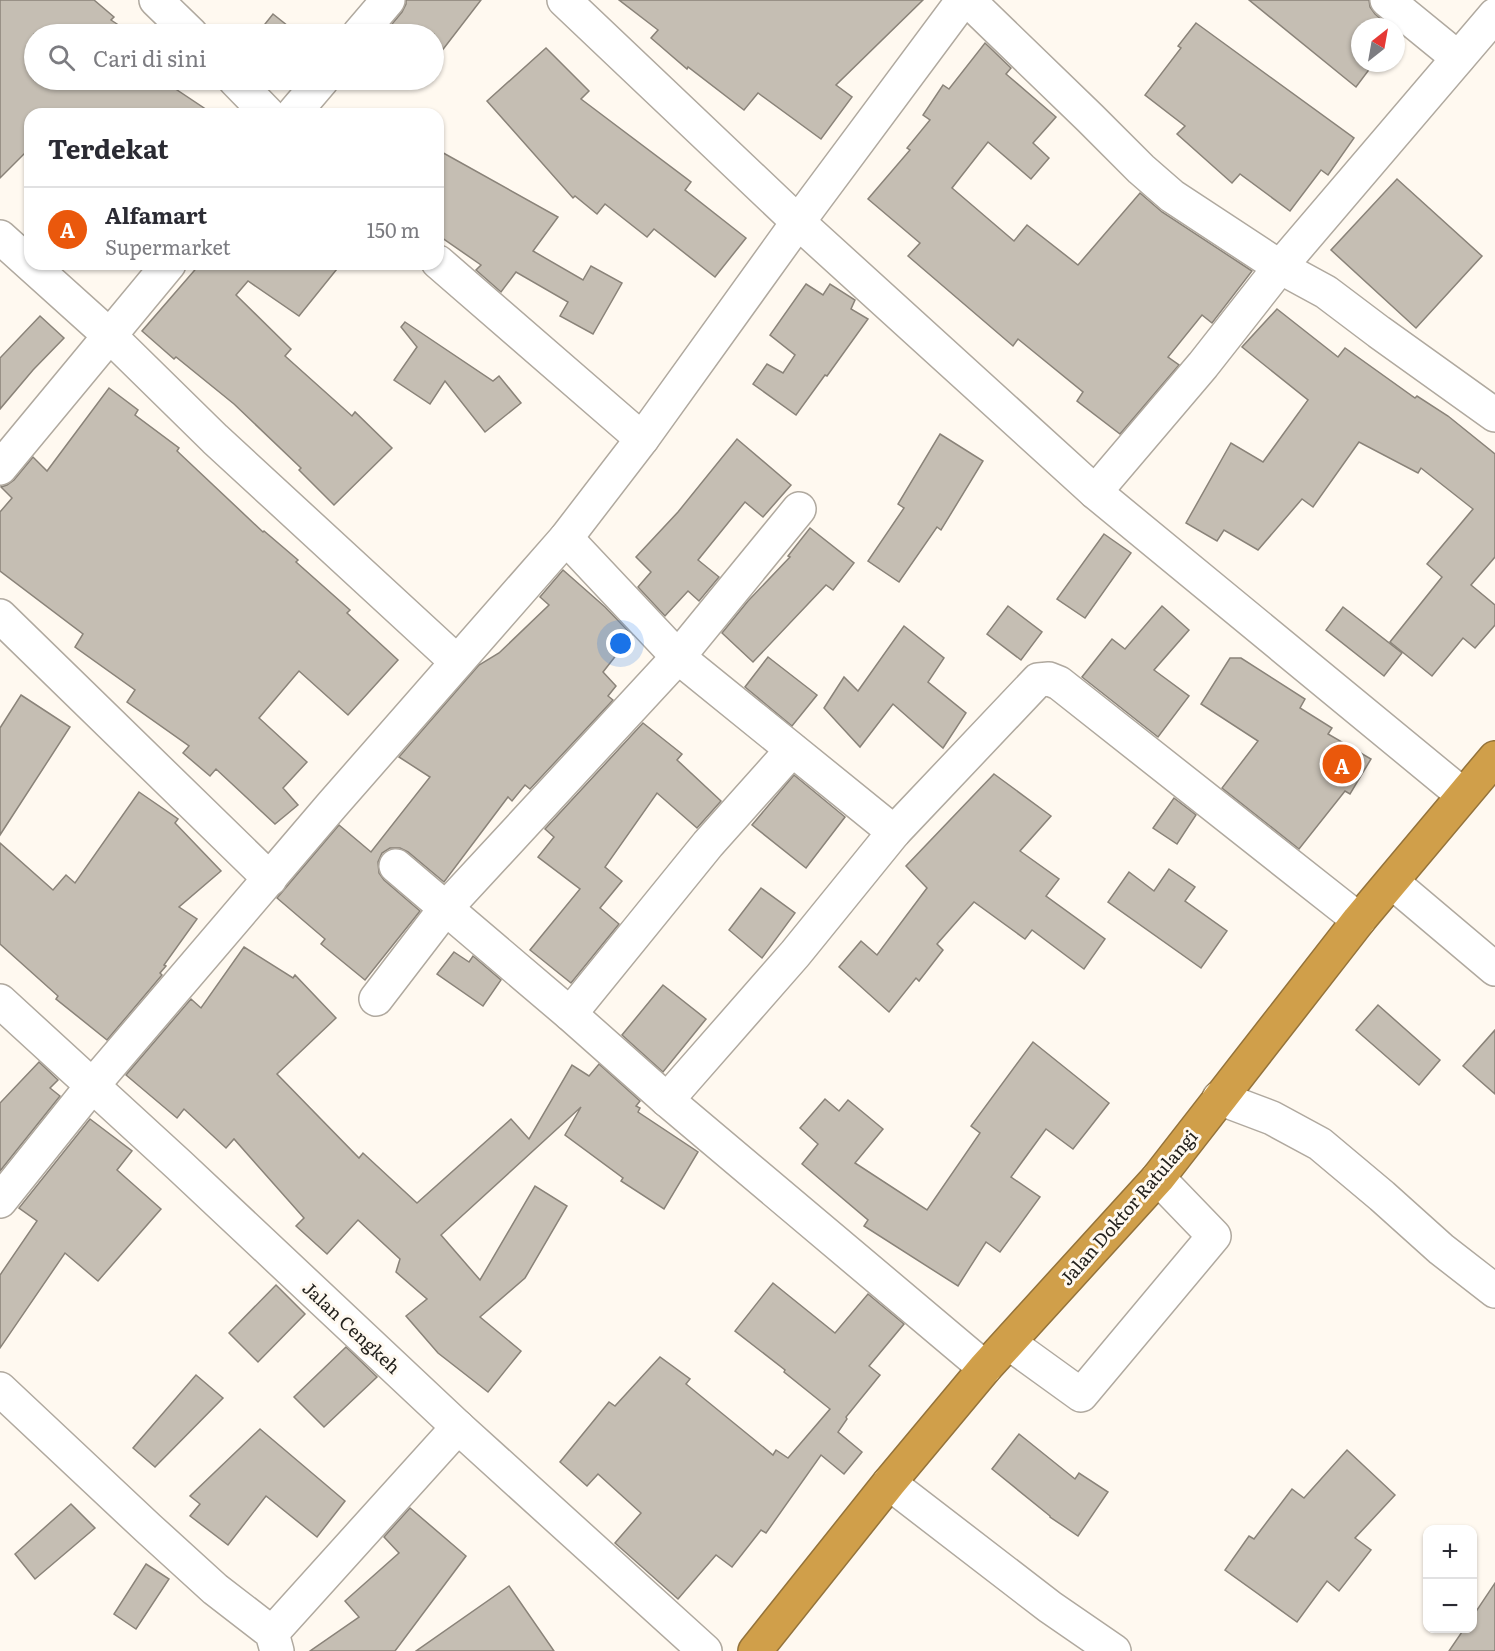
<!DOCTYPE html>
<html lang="id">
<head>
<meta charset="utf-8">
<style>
	:root { --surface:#fff; --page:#f2f2f3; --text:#2b2b33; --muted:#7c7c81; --line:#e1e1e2; --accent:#ea580c }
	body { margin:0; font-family:Literata,serif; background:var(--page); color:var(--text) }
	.controls { position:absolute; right:18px; bottom:18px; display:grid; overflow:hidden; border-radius:12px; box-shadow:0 2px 4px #0004 }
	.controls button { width:54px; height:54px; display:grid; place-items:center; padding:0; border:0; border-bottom:2px solid var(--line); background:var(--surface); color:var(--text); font:30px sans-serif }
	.compass { position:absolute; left:1351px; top:18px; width:54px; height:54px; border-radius:50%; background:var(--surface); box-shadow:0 2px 4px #0004; rotate:31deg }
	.you { position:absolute; left:621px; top:644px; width:21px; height:21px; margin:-15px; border:4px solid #fff; border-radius:50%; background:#1a73e8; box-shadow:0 0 0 9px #1a73e833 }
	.badge { display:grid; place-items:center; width:39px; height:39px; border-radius:50%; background:var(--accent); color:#fff; font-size:20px; font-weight:700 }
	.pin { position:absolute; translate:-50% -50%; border:3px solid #fff; box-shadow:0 2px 6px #0006 }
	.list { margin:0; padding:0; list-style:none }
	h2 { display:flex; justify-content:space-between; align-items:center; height:78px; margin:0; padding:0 24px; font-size:26px }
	h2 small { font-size:20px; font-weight:400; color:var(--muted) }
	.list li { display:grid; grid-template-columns:39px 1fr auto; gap:18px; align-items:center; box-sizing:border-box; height:84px; padding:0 24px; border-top:2px solid var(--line) }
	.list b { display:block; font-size:22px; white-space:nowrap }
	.list p { margin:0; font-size:20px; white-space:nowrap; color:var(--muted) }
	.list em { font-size:20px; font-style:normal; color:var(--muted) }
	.icon { flex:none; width:33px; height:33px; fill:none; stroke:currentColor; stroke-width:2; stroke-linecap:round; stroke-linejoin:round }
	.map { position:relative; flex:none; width:1495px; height:1651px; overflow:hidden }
	.search { position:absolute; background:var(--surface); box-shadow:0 2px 4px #0004; left:24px; top:24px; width:420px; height:66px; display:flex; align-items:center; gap:15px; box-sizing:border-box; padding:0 21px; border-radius:33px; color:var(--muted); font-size:22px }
	.panel { position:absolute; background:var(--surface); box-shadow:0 2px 4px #0004; left:24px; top:108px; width:420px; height:162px; border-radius:18px }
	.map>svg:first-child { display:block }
	.building { fill:#c5beb3; stroke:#8a8379; stroke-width:1.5 }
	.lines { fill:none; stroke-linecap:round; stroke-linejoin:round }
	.minor-casing { stroke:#b0a99f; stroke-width:36 }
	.highway-casing { stroke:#94733b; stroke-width:36 }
	.minor { stroke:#fff; stroke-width:33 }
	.highway { stroke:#d09f4a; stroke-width:33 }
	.labels { text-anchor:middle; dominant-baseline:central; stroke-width:6; stroke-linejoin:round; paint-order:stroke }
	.street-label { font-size:18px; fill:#24221e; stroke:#fff9f0 }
</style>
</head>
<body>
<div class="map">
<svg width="1495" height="1651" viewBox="0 0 1495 1651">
	<rect width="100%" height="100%" fill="#fff9f0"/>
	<!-- building -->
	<g class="building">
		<path d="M 0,0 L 94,0 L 114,17 L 111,20 L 132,34 L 34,34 L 34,80 L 162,80 L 213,114 L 30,114 L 30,148 L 0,178 Z"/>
		<path d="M 406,0 L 481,0 L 434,61 L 434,34 L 393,34 L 387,30 L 402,12 L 406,4 Z"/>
		<path d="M 619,0 L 923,0 L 836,85 L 852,97 L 821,139 L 758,93 L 744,110 L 688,67 L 687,69 L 651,38 L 658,30 Z"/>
		<path d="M 1249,0 L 1369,0 L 1370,7 L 1375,14 L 1390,27 L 1360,27 L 1360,63 L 1374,63 L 1356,87 Z"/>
		<path d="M 273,14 L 298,34 L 257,34 Z"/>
		<path d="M 1196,23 L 1354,138 L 1328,175 L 1321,170 L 1290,211 L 1240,174 L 1232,183 L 1177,134 L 1185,126 L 1145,95 L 1181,48 L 1178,46 Z"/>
		<path d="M 985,43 L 1011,68 L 1006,74 L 1056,117 L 1033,143 L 1049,158 L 1031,179 L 988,142 L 952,188 L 1014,241 L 1027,225 L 1078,265 L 1140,193 L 1162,212 L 1252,271 L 1212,323 L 1202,315 L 1168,357 L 1179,365 L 1120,434 L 1077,401 L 1083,392 L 1018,339 L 1013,346 L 908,256 L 920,243 L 868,199 L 910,150 L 907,148 L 930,120 L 923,115 L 943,85 L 949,89 Z"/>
		<path d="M 546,48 L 589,91 L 581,99 L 691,182 L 685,190 L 746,238 L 715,277 L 654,229 L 647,237 L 605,204 L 597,214 L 575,196 L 573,198 L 487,101 Z"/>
		<path d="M 438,150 L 558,217 L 533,251 L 583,280 L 591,266 L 622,283 L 593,334 L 560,316 L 568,302 L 516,272 L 501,292 L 476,270 L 481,265 L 438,235 Z"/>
		<path d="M 1397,179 L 1482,256 L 1416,328 L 1331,250 Z"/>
		<path d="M 200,264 L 341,264 L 299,316 L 248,281 L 236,295 L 291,349 L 285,356 L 352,416 L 355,412 L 392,448 L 334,505 L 299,470 L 301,468 L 234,404 L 176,357 L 174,359 L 142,331 Z"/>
		<path d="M 806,284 L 823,295 L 830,284 L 855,300 L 851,309 L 868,319 L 827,376 L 825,375 L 796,415 L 753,384 L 767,364 L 783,373 L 795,355 L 770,335 Z"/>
		<path d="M 1277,309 L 1338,357 L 1345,348 L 1415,398 L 1417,396 L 1448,416 L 1495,454 L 1495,557 L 1471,585 L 1495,605 L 1495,625 L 1475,648 L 1463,638 L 1432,676 L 1390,642 L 1442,577 L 1427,564 L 1473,509 L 1421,468 L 1418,473 L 1359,442 L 1313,507 L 1302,499 L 1258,550 L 1224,530 L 1217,541 L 1186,523 L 1231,443 L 1263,462 L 1308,400 L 1242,347 Z"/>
		<path d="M 40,316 L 64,338 L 33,370 L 0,409 L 0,358 Z"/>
		<path d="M 405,322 L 493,381 L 499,376 L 521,403 L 485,432 L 445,381 L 430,404 L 394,380 L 417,347 L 401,327 Z"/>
		<path d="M 109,388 L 138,410 L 135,415 L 179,448 L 177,451 L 263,532 L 264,531 L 298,560 L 296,562 L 350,610 L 347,613 L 398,660 L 348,715 L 299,671 L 259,718 L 307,762 L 283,788 L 298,805 L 275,824 L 216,769 L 210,776 L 183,753 L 189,746 L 127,702 L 135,690 L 75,647 L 83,634 L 0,571 L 0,512 L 12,498 L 1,487 L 7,485 L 14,480 L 33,457 L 47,471 Z"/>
		<path d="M 940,434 L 983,461 L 941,530 L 937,527 L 899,582 L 868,561 L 904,508 L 898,504 Z"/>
		<path d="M 737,439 L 791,485 L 763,517 L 745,502 L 698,560 L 719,577 L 699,601 L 688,591 L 665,616 L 638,587 L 651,572 L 636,557 L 678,512 Z"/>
		<path d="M 810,528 L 854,563 L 833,590 L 826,585 L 753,662 L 722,633 L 748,601 L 790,557 L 788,556 Z"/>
		<path d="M 1104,534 L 1131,553 L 1085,618 L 1057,599 Z"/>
		<path d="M 563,570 L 605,607 L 632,635 L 603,672 L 616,686 L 608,696 L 613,700 L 530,789 L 525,785 L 512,801 L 508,797 L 444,882 L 408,852 L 400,848 L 390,848 L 382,853 L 378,862 L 379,873 L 384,880 L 420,911 L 365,980 L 321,944 L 325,939 L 277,898 L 339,825 L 371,852 L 430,777 L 399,757 L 479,665 L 499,653 L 549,605 L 540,597 Z"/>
		<path d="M 1008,606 L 1042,632 L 1021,660 L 987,634 Z"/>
		<path d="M 1162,606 L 1189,630 L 1154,670 L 1189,696 L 1158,737 L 1082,677 L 1112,639 L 1125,649 Z"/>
		<path d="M 1343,607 L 1402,653 L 1384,676 L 1326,630 Z"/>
		<path d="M 904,626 L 944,658 L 928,682 L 966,713 L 943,748 L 893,704 L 860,747 L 824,708 L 844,677 L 858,691 Z"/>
		<path d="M 768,657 L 817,695 L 792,726 L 745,687 Z"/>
		<path d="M 1230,658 L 1241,658 L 1305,699 L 1300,708 L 1332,728 L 1328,734 L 1371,759 L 1350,794 L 1345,791 L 1299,849 L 1222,788 L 1258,741 L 1201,704 Z"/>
		<path d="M 21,695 L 70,727 L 0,835 L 0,728 Z"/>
		<path d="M 643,723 L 682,754 L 677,760 L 721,801 L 697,828 L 657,793 L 605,867 L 622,881 L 600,908 L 619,924 L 571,983 L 530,950 L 580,889 L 538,857 L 554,837 L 545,829 Z"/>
		<path d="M 994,774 L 1051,816 L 1020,851 L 1059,879 L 1046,896 L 1105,939 L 1084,969 L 1032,930 L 1025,939 L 974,902 L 937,944 L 943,950 L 919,981 L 916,978 L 889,1012 L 839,967 L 861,941 L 877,955 L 927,888 L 906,866 Z"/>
		<path d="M 794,775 L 845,817 L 806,868 L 752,825 Z"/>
		<path d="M 139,792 L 178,819 L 175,823 L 221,871 L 179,907 L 197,919 L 164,965 L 166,966 L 160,973 L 162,975 L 107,1040 L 56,999 L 58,996 L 0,944 L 0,843 L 53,890 L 66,875 L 75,883 Z"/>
		<path d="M 1174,798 L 1196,815 L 1177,844 L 1153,828 Z"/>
		<path d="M 1169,869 L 1195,887 L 1185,901 L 1227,931 L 1201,968 L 1108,902 L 1129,872 L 1154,891 Z"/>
		<path d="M 761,888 L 795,913 L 762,958 L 729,930 Z"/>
		<path d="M 244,947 L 293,978 L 295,975 L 336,1018 L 277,1074 L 359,1158 L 363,1153 L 417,1203 L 511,1119 L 529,1139 L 572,1065 L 589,1076 L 599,1064 L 640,1101 L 636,1106 L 640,1108 L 638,1112 L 698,1152 L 664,1209 L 621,1181 L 623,1178 L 565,1135 L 581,1107 L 441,1235 L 480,1280 L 535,1186 L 567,1206 L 525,1278 L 480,1317 L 521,1351 L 488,1392 L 438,1353 L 406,1316 L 427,1299 L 396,1272 L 400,1259 L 358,1220 L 327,1254 L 296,1226 L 304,1218 L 234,1139 L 226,1148 L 184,1109 L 177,1118 L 126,1075 L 191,999 L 201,1008 Z"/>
		<path d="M 454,952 L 469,962 L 473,956 L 501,980 L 483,1006 L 437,974 Z"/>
		<path d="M 663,985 L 706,1019 L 663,1072 L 622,1035 Z"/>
		<path d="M 1378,1005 L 1440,1060 L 1419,1085 L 1356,1030 Z"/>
		<path d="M 1495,1030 L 1495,1094 L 1463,1066 Z"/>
		<path d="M 1033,1042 L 1109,1103 L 1073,1149 L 1046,1129 L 1011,1177 L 1040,1197 L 1000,1252 L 986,1242 L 958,1286 L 864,1226 L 868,1220 L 802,1164 L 818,1144 L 800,1128 L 825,1099 L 839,1111 L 848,1100 L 883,1129 L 855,1163 L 927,1210 L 980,1133 L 971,1126 Z"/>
		<path d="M 39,1062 L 58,1080 L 50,1088 L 60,1096 L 0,1171 L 0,1103 Z"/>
		<path d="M 90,1119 L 132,1151 L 117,1170 L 161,1209 L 98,1281 L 65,1253 L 0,1348 L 0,1275 L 37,1221 L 19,1208 Z"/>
		<path d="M 773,1283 L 835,1333 L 868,1294 L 904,1324 L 869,1366 L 880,1375 L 846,1417 L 847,1419 L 838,1432 L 862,1452 L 844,1474 L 821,1455 L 766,1533 L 761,1530 L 732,1567 L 716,1555 L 678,1599 L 615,1543 L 641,1513 L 598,1474 L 587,1486 L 560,1462 L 609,1402 L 615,1406 L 660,1357 L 690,1379 L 686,1384 L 773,1455 L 776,1450 L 788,1458 L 830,1409 L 784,1372 L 785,1370 L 735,1331 Z"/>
		<path d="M 276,1285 L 305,1314 L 258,1362 L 229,1333 Z"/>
		<path d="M 346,1347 L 377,1377 L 324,1427 L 294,1397 Z"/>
		<path d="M 196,1375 L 223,1398 L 155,1467 L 133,1448 Z"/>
		<path d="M 260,1429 L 345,1501 L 317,1537 L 266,1496 L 228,1545 L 190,1516 L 200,1504 L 190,1496 Z"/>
		<path d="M 1019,1434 L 1075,1479 L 1079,1473 L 1108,1492 L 1078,1536 L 1050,1517 L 1050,1516 L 992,1469 Z"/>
		<path d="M 1347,1450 L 1395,1495 L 1355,1538 L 1371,1550 L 1339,1591 L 1327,1581 L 1297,1622 L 1225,1570 L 1249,1536 L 1254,1539 L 1292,1489 L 1304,1498 Z"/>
		<path d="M 71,1504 L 95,1528 L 35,1579 L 15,1554 Z"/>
		<path d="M 410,1508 L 466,1556 L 395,1651 L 310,1651 L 359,1617 L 345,1601 L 399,1553 L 384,1537 Z"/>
		<path d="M 146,1564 L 169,1579 L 136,1629 L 114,1614 Z"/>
		<path d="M 1495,1583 L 1495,1651 L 1449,1651 L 1464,1629 L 1473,1629 L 1473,1616 Z"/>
		<path d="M 509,1586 L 554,1651 L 416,1651 Z"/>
	</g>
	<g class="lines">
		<!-- minor casing -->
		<g class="minor-casing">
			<g id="minor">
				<path d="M 156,0 L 191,34"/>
				<path d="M 564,0 L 798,222 L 1095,492 L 1463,795"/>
				<path d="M 968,0 L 1090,118 L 1141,169 L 1172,196 L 1280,267 L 1326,292 L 1379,332 L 1495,415"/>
				<path d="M 1387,0 L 1458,58"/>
				<path d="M 359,34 L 388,0"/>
				<path d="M 235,80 L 268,114"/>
				<path d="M 293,114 L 322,80"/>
				<path d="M 0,237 L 110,336 L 215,439 L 457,662"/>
				<path d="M 438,262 L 642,439"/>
				<path d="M 0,468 L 169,264"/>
				<path d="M 1095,492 L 1203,365 L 1280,267 L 1495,15"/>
				<path d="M 566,538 L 678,657 L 894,832"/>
				<path d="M 0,616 L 270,879"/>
				<path d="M 396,866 L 570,1014 L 667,1100 L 985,1368"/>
				<path d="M 1392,882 L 1495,969"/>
				<path d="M 376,999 L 445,909 L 678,657 L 799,509"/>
				<path d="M 0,1001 L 179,1165 L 458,1427 L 705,1651"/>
				<path d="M 570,1014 L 708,844 L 792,750"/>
				<path d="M 1219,1098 L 1272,1118 L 1320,1144 L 1382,1196 L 1441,1249 L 1495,1291"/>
				<path d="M 667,1100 L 795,954 L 894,832 L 1038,680 L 1049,679 L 1059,683 L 1359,920"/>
				<path d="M 0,1201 L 92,1086 L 332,805 L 566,538 L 642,439 L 798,222 L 963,0"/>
				<path d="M 1009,1343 L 1081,1395 L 1214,1236 L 1158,1178"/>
				<path d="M 0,1389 L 148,1528 L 215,1589 L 272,1633 L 277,1651"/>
				<path d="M 889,1483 L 1050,1607 L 1114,1651"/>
				<path d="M 272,1633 L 458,1427"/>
			</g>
		</g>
		<!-- highway casing -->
		<g class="highway-casing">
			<path id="highway" d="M 755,1651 L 889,1483 L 985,1368 L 1158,1178 L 1359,920 L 1495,758"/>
		</g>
		<!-- minor -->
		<use href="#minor" class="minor"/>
		<!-- highway -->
		<use href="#highway" class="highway"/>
	</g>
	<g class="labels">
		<!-- street labels -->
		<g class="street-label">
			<text transform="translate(1128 1207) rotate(-49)">Jalan Doktor Ratulangi</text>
			<text transform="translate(352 1327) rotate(43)">Jalan Cengkeh</text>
		</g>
	</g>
</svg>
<div class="controls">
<button>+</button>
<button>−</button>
</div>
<svg class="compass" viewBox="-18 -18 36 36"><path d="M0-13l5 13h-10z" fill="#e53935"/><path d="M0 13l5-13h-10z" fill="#7c7c81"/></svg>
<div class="you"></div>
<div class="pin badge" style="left:1342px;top:764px">A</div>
<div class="search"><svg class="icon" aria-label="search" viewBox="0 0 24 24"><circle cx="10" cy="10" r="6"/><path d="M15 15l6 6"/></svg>Cari di sini</div>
<section class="panel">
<h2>Terdekat<small></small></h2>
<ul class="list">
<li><span class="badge">A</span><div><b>Alfamart</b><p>Supermarket</p></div><em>150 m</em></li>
</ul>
</section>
</div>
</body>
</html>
